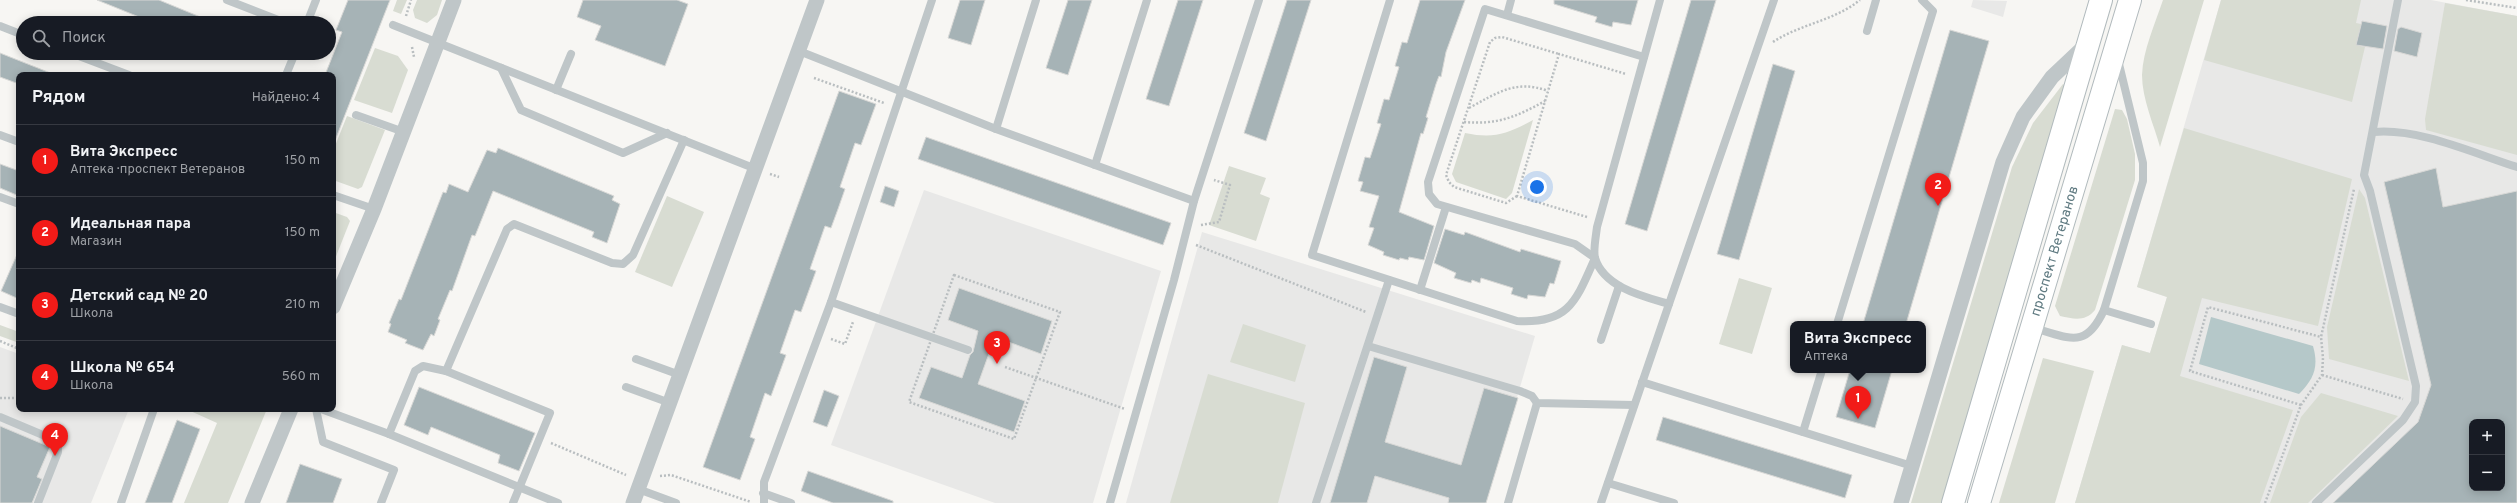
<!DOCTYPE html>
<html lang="ru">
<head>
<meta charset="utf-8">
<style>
	:root { --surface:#171b24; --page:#242831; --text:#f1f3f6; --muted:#9ea1a6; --line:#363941; --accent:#f21b18 }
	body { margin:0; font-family:Overpass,sans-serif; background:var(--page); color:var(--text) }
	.controls { position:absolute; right:12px; bottom:12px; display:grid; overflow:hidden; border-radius:8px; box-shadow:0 2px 10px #0003 }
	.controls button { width:36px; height:36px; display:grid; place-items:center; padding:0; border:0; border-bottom:1px solid var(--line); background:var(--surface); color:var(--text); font:20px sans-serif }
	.you { position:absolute; left:1537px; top:187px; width:14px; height:14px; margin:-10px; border:3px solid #fff; border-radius:50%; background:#1a73e8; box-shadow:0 0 0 6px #1a73e833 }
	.badge { display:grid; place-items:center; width:26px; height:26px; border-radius:50%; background:var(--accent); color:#fff; font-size:13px; font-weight:700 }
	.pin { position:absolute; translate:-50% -33px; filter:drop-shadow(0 1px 2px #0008) }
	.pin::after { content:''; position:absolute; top:21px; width:14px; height:12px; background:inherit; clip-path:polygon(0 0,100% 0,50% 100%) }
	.popup { position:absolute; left:1790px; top:321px; width:136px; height:52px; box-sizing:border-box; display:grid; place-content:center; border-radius:8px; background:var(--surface); filter:drop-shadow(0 1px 3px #0005); font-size:13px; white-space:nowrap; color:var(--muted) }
	.popup b { font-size:15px; color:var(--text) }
	.popup::after { content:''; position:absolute; left:50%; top:100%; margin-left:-8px; border:8px solid transparent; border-top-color:var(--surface) }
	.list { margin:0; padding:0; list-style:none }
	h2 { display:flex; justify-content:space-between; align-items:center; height:52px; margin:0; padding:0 16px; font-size:17px }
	h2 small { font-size:13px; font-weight:400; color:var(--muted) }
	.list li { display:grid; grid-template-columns:26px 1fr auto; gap:12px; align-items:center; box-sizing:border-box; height:72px; padding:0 16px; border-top:1px solid var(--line) }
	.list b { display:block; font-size:15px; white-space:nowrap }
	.list p { margin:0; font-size:13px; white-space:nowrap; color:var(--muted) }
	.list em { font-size:13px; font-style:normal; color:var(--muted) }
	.icon { flex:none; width:22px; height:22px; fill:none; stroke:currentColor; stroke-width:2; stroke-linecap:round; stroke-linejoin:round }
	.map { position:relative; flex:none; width:2517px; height:503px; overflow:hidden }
	.search { position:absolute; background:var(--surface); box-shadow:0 2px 10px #0003; left:16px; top:16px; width:320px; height:44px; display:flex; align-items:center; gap:10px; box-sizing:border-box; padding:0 14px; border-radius:22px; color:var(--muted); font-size:15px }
	.panel { position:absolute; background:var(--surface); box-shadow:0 2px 10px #0003; left:16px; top:72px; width:320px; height:340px; border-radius:8px }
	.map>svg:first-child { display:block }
	.built { fill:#e8e8e7; fill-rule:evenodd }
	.green { fill:#d8dcd2 }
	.water { fill:#b5c8c9 }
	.building { fill:#a6b3b6; stroke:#d8d8d6; fill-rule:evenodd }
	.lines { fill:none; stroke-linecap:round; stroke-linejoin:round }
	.secondary-casing { stroke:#b1babd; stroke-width:24 }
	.path { stroke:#b9bec0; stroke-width:2.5; stroke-dasharray:2 2; stroke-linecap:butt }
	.service { stroke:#bfc6c8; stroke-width:8 }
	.minor { stroke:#bfc6c8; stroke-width:15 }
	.secondary { stroke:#fff; stroke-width:22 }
	.labels { text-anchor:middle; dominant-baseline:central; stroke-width:4; stroke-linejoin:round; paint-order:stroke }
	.street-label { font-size:14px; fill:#5f7a81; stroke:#fff }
</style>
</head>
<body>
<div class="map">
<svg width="2517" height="503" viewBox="0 0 2517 503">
	<rect width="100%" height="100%" fill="#f7f6f3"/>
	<!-- built -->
	<g class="built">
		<path d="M 1973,0 L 2007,1 L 2003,17 L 1971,7 Z"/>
		<path d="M 2221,0 L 2431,0 L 2517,16 L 2517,503 L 2075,503 L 2122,345 L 2150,353 L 2167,297 L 2137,287 ZM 2472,422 L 2502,422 L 2502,488 L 2472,488 Z"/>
		<path d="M 924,190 L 1161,271 L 1093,503 L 995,503 L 831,445 Z"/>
		<path d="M 1202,232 L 1535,336 L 1486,503 L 1126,503 Z"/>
		<path d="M 0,347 L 19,354 L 19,409 L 129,409 L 91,503 L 0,503 Z"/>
	</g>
	<!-- green -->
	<g class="green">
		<path d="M 397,0 L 407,0 L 401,14 L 393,11 Z"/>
		<path d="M 417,0 L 442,0 L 437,15 L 427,23 L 415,18 L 413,10 Z"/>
		<path d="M 2163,0 L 2204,0 L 2160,147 C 2154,125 2142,99 2142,75 C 2143,50 2155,24 2163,0 Z"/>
		<path d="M 2221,0 L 2361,0 L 2356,23 L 2361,24 L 2356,45 L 2365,47 L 2352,102 L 2204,60 Z"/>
		<path d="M 2445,3 L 2517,16 L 2517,155 L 2426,130 L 2425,119 Z"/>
		<path d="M 375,48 L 398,56 L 408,70 L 392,113 L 354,100 Z"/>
		<path d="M 2063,84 L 2066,86 L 1942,503 L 1911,503 L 2012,167 L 2033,123 Z"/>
		<path d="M 2115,109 L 2122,110 L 2127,119 L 2135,154 L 2135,180 L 2095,310 C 2085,322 2074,319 2060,316 L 2055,306 Z"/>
		<path d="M 347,116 L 385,130 L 362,187 L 358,189 L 333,180 L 333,151 Z"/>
		<path d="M 1533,120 L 1512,193 L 1506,199 L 1456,182 L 1452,174 L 1465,133 C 1494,139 1507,134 1533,120 Z"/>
		<path d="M 2184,128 L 2352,179 L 2318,326 L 2202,298 L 2180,376 L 2293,410 L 2260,503 L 2075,503 L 2122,345 L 2150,353 L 2167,297 L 2137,287 Z"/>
		<path d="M 1229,166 L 1266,178 L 1260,194 L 1270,198 L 1256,241 L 1209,225 Z"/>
		<path d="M 2359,189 L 2365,198 L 2409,381 L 2329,359 L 2327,327 Z"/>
		<path d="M 667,196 L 704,212 L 672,287 L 635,272 Z"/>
		<path d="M 333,212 L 347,217 L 350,221 L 333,264 Z"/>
		<path d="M 1739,278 L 1772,288 L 1752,354 L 1719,344 Z"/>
		<path d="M 1243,324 L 1306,345 L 1295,382 L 1230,362 Z"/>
		<path d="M 0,325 L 19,332 L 19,343 L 0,336 Z"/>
		<path d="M 2043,358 L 2094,371 L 2055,503 L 1999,503 Z"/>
		<path d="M 1208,374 L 1305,403 L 1278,503 L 1170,503 Z"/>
		<path d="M 2321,393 L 2398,416 L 2308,503 L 2270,503 L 2301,417 Z"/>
		<path d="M 186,409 L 267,409 L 228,503 L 184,503 L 217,423 Z"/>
	</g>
	<!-- water -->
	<path class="water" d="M 2211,317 L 2313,346 C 2319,367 2314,379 2299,394 L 2199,364 Z"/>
	<!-- building -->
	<g class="building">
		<path d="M 97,0 L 159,0 L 215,23 L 154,23 Z"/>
		<path d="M 348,0 L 390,0 L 334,143 L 333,75 L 325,75 L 342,32 L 336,30 Z"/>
		<path d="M 583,0 L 677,0 L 688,4 L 665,66 L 595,40 L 601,26 L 577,17 Z"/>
		<path d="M 960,0 L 985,0 L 971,45 L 948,38 Z"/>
		<path d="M 1068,0 L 1092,0 L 1068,75 L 1046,68 Z"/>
		<path d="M 1178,0 L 1203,0 L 1169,106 L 1146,99 Z"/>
		<path d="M 1287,0 L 1311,0 L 1266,141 L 1244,133 Z"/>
		<path d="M 1420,0 L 1465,0 L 1446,52 L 1441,77 L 1439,76 L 1436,84 L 1426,117 L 1428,118 L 1423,134 L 1421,133 L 1399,212 L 1434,226 L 1424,260 L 1409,257 L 1408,260 L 1400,258 L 1399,260 L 1383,255 L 1384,252 L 1368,245 L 1374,228 L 1369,227 L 1379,196 L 1360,191 L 1363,182 L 1358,181 L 1365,157 L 1370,158 L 1381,124 L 1377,123 L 1384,99 L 1389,100 L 1399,67 L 1395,66 L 1402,42 L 1407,43 Z"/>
		<path d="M 1554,0 L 1638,0 L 1631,25 L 1613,22 L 1612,27 L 1595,22 L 1597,17 L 1554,4 Z"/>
		<path d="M 1691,0 L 1716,0 L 1647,231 L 1625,224 Z"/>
		<path d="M 2362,21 L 2387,26 L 2383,49 L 2356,45 Z"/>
		<path d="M 2401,27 L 2422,33 L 2417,57 L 2394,51 L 2398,29 Z"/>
		<path d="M 1950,30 L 1989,41 L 1906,324 L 1863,324 Z"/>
		<path d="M 0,53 L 53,74 L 53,75 L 19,75 L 19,84 L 0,77 Z"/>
		<path d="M 1773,64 L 1795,71 L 1739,260 L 1717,254 Z"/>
		<path d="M 839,91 L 876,104 L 861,145 L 855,143 L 840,187 L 845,189 L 838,209 L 831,228 L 825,226 L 810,269 L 816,271 L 801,312 L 795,310 L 780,353 L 786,355 L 771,396 L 765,393 L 750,437 L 755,439 L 740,480 L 703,467 Z"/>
		<path d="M 926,137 L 1171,223 L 1163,245 L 918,159 Z"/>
		<path d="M 498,148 L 614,196 L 612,200 L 620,204 L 607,243 L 592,237 L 594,232 L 493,191 L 475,236 L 472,235 L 452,291 L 450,290 L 438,319 L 440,320 L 434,336 L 431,334 L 423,350 L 405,343 L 407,340 L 388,332 L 391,324 L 389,323 L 399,299 L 401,300 L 443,192 L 446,193 L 449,184 L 468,192 L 487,150 L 496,153 Z"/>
		<path d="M 0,164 L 19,171 L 19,196 L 0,188 Z"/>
		<path d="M 2436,168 L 2443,207 L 2517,191 L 2517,503 L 2333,503 L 2418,422 L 2431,385 L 2384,182 ZM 2472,422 L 2502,422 L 2502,488 L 2472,488 Z"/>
		<path d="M 885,186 L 899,191 L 894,207 L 880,202 Z"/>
		<path d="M 1445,229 L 1464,235 L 1465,232 L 1520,252 L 1521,249 L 1561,261 L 1554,284 L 1550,283 L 1545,297 L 1528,295 L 1527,299 L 1511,294 L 1513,288 L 1481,278 L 1480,283 L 1472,280 L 1471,283 L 1454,278 L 1456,273 L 1434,263 Z"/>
		<path d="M 19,250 L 19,299 L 1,291 Z"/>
		<path d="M 959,288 L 1052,321 L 1041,354 L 995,337 L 978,384 L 1025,401 L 1014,432 L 919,398 L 931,367 L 962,378 L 970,355 L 973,352 L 978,331 L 948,320 Z"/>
		<path d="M 1374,357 L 1407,367 L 1385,442 L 1461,465 L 1484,388 L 1518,398 L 1486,503 L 1448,503 L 1449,498 L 1375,476 L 1367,503 L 1330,503 Z"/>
		<path d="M 1850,370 L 1892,370 L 1875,428 L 1836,417 Z"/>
		<path d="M 419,387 L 535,433 L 519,471 L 498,463 L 500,455 L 431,427 L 428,435 L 404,425 Z"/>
		<path d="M 824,390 L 839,396 L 827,427 L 813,422 Z"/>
		<path d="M 1663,417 L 1852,475 L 1845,498 L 1656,440 Z"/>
		<path d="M 177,420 L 200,429 L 172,503 L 145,503 Z"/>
		<path d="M 0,426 L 50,447 L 37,477 L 42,479 L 32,503 L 0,503 Z"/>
		<path d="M 300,464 L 342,479 L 333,503 L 286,503 Z"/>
		<path d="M 808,471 L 893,501 L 893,503 L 833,503 L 801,491 Z"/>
	</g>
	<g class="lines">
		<!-- secondary casing -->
		<g class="secondary-casing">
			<g id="secondary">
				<path d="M 1953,503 L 2101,0"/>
				<path id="s1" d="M 1979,503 L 2130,0"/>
			</g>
		</g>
		<!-- path -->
		<g class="path">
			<path d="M 2466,0 L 2517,8"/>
			<path d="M 406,16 L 411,0"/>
			<path d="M 1773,42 C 1800,24 1834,21 1860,0"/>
			<path d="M 412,47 L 414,57"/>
			<path d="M 814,78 L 884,103"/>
			<path d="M 1469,108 C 1497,93 1516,79 1548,91"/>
			<path d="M 1464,122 C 1497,125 1516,117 1545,101"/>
			<path d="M 770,174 L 779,177"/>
			<path d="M 1517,196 L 1506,203 L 1454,187 L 1449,182 L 1446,175 L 1490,42 L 1495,38 L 1502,37 L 1559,54"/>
			<path d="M 1587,217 L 1517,196 L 1559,54 L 1626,74"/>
			<path d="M 1201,225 L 1219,222 L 1230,185 L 1214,180"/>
			<path d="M 1196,245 L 1366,312"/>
			<path d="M 954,275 L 1060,312 L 1014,439 L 909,402 Z"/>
			<path d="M 831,339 L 845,344 L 853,322"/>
			<path d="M 0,341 L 19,349"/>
			<path d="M 1005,367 L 1125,409"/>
			<path d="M 2322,375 L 2403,399"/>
			<path d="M 0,398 L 19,398"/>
			<path d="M 2301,405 L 2190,371 L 2208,307 L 2321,337"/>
			<path d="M 551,443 L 626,475"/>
			<path d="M 660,476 L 671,475 L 751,502"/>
			<path d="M 2265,503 L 2301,405 L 2322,375 L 2323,358 L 2321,337 L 2354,189"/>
		</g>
		<!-- service -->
		<g class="service">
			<path d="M 227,0 L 286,23"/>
			<path d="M 1390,0 L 1312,255 L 1517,321 C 1569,324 1576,301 1595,258 L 1575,244 L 1437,204 L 1429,194 L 1428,182 L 1485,9 L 1644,57"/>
			<path d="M 1507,15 L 1511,0"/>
			<path d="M 307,23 L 316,0"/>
			<path d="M 393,25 L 756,169"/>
			<path d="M 0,26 L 23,35"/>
			<path d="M 1867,31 L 1876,0"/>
			<path d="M 799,51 L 996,129 L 1194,201"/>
			<path d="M 71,53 L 129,75"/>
			<path d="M 501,68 L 521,110 L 623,153 L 667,133"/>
			<path d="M 286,75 L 295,53"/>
			<path d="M 556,90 L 571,54"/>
			<path d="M 356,115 L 404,132"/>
			<path d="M 996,129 L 1036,0"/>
			<path d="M 2374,132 C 2419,128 2473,153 2517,167"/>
			<path d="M 0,135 L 19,142"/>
			<path d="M 1095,165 L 1147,0"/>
			<path d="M 333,195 L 374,209"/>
			<path d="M 0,197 L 19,204"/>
			<path d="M 1420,290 L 1446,207"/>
			<path d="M 831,302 L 968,350"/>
			<path d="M 1669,304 L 1774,0"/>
			<path d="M 0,307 L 19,314"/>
			<path d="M 2104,310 L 2151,324"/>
			<path d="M 1837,324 L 1933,11 L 1922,0"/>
			<path d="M 2033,328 C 2069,337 2085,351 2104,310 L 2143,181 L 2143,163 L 2118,60"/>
			<path d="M 1601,340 L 1619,286"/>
			<path d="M 1368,346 L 1520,391 L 1532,396 L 1537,403 L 1634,405"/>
			<path d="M 636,359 L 680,375"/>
			<path d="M 446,371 L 507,229 L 514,224 L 612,263 L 623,264 L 633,255 L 684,140"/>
			<path d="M 1642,382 L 1912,466"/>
			<path d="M 626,387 L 670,403"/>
			<path d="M 316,409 L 323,442 L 394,470 L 381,503"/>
			<path d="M 321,409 L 389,434 L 558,503"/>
			<path d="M 0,417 L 50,438 L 58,443 L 58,452 L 38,503"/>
			<path d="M 1803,432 L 1822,370"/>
			<path d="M 389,434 L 415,371 L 423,366 L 446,371 L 550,413 L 513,503"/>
			<path d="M 1608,483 L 1674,503"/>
			<path d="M 638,489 L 676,503"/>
			<path d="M 763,493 L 791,503"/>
			<path d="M 121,503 L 154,409"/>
			<path d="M 764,503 L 764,482 L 831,302 L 932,0"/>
			<path d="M 1110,503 L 1174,280 L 1194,201 L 1259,0"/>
			<path d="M 1316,503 L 1389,280"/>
			<path d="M 1508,503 L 1537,403"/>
			<path d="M 1601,503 L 1669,304 C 1645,297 1604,288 1595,258 C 1593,250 1596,236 1597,227 L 1660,0"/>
			<path d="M 2316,503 L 2403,420 L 2415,402 L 2416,386 L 2370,191 L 2364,175 L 2398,0"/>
		</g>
		<!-- minor -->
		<g class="minor">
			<path d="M 333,307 L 374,209 L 454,0"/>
			<path d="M 252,503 L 291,409"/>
			<path d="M 633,503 L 817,0"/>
			<path d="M 1901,503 L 2003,162 L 2023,117 L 2052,77 L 2088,43"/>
		</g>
		<!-- secondary -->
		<use href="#secondary" class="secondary"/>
	</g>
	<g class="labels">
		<!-- street labels -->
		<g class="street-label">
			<text stroke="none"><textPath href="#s1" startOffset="263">проспект Ветеранов</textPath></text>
		</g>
	</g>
</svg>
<div class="controls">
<button>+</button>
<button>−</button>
</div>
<div class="you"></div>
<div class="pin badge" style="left:1858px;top:419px">1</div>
<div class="popup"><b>Вита Экспресс</b>Аптека</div>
<div class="pin badge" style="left:1938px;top:206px">2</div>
<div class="pin badge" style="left:997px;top:364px">3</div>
<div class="pin badge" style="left:55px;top:456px">4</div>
<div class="search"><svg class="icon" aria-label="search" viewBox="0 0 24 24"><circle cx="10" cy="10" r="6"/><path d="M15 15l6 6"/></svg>Поиск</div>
<section class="panel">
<h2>Рядом<small>Найдено: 4</small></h2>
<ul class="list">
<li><span class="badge">1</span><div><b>Вита Экспресс</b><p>Аптека · проспект Ветеранов</p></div><em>150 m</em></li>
<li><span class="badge">2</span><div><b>Идеальная пара</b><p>Магазин</p></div><em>150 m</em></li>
<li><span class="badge">3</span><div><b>Детский сад № 20</b><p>Школа</p></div><em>210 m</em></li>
<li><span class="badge">4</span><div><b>Школа № 654</b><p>Школа</p></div><em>560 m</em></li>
</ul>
</section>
</div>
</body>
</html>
